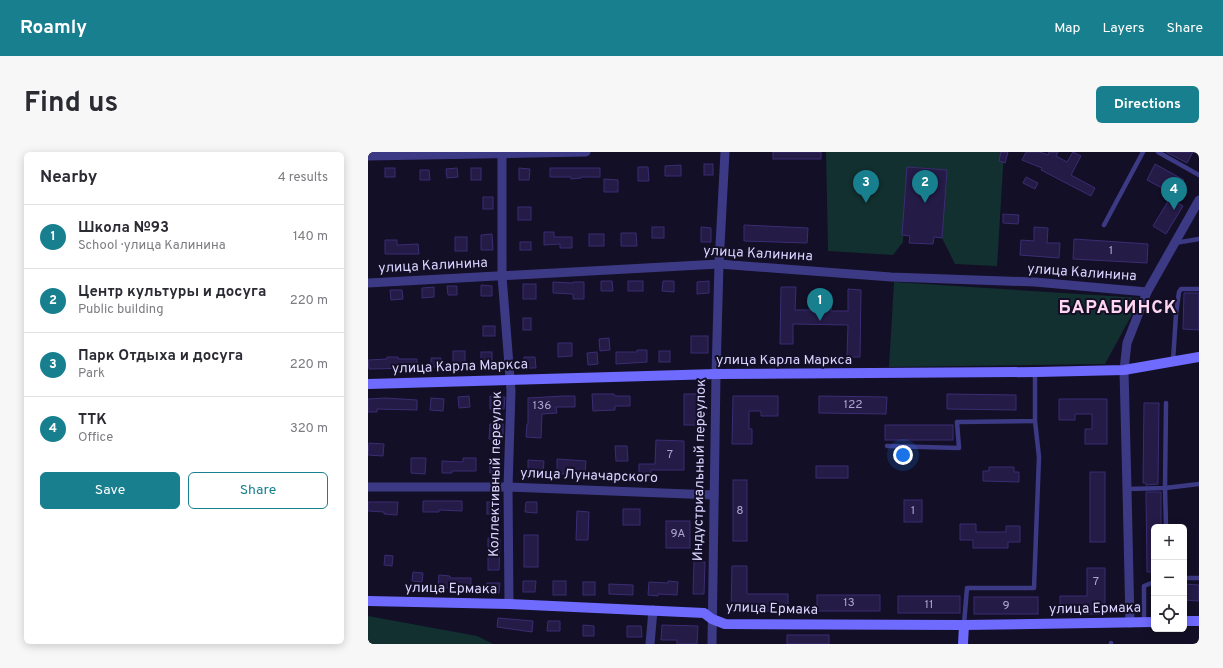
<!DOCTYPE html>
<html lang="en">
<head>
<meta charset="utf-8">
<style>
	:root { --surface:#fff; --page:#f7f7f7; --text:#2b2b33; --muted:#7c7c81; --line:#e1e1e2; --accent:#187f8f }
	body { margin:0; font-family:Overpass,sans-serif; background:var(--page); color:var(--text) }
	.controls { position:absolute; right:12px; bottom:12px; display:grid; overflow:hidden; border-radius:6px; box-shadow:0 2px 10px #0003 }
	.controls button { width:36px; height:36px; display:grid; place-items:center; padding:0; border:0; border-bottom:1px solid var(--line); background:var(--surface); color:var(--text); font:20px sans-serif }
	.you { position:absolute; left:535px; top:303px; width:14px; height:14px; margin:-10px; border:3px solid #fff; border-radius:50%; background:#1a73e8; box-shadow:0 0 0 6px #1a73e833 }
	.badge { display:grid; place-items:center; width:26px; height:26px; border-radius:50%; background:var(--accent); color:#fff; font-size:13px; font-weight:700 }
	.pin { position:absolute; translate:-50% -33px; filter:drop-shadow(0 1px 2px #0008) }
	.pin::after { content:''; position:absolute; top:21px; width:14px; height:12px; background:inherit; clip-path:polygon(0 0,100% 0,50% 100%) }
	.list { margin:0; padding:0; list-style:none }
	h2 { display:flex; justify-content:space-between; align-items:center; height:52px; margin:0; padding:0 16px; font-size:17px }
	h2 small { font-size:13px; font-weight:400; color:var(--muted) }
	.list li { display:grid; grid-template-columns:26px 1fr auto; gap:12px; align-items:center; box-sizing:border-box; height:64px; padding:0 16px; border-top:1px solid var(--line) }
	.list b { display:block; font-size:15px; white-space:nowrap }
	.list p { margin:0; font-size:13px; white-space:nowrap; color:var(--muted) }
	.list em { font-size:13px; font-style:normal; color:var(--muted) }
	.actions { display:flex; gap:8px; padding:12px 16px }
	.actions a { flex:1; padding:9px 0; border:1px solid var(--accent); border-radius:6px; text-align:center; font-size:14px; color:var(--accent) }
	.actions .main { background:var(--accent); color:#fff }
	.icon { flex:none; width:22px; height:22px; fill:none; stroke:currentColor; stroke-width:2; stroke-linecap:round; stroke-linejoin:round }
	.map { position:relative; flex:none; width:831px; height:492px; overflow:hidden; border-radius:6px }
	header { display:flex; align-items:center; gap:24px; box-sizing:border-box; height:56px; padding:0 20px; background:var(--accent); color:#fff }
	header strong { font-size:19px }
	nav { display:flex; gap:22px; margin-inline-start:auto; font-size:14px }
	.intro { display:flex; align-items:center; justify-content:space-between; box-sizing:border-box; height:96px; padding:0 24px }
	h1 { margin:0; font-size:28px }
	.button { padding:10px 18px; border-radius:6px; background:var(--accent); color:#fff; font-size:14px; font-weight:700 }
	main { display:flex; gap:24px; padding:0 24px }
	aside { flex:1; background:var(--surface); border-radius:6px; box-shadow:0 2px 10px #0003 }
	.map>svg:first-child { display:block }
	.green { fill:#12302f }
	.building { fill:#241b47; stroke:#3b2d73 }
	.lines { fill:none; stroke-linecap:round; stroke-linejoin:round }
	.lane { stroke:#3d3a85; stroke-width:4.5 }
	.street { stroke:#3d3a85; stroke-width:9 }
	.secondary { stroke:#6f6bff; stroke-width:10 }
	.labels { text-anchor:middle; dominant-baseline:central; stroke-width:4; stroke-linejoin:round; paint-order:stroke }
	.number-label { font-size:12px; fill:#aca6d1 }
	.street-label { font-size:14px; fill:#d9d4ff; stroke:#130f26 }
	.district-label { font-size:18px; font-weight:bold; letter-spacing:1px; fill:#ffd6f0; stroke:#130f26 }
</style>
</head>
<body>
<header>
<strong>Roamly</strong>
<nav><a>Map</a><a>Layers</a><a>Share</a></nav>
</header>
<div class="intro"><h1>Find us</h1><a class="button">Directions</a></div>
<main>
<aside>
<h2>Nearby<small>4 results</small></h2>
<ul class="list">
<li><span class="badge">1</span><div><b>Школа №93</b><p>School · улица Калинина</p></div><em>140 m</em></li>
<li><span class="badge">2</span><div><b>Центр культуры и досуга</b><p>Public building</p></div><em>220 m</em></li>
<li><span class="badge">3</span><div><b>Парк Отдыха и досуга</b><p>Park</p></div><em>220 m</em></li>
<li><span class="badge">4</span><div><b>ТТК</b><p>Office</p></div><em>320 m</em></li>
</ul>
<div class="actions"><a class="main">Save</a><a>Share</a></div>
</aside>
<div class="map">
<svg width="831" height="492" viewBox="0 0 831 492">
	<rect width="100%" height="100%" fill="#130f26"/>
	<!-- green -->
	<g class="green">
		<path d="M 458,0 L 636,0 L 629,114 L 587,112 L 574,86 L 579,18 L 539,15 L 535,90 L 525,103 L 460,99 Z"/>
		<path d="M 526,130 L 773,146 L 737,212 L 521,215 Z"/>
		<path d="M 0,464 L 109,484 L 125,492 L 0,492 Z"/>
	</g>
	<!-- building -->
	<g class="building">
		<rect x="405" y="0" width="48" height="7"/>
		<path d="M 633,0 L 640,0 L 637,11 L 631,9 Z"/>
		<path d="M 658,0 L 672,0 L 680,3 L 681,0 L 690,0 L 688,4 L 699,10 L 705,0 L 713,4 L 703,23 L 727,36 L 723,44 L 673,18 L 674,16 L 654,8 Z"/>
		<path d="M 798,0 L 825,0 L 819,11 Z"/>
		<rect x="336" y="12" width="9" height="11"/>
		<path d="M 787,12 L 816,28 L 807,43 L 779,28 Z"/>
		<path d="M 313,13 L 313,24 L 297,24 L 297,14 Z"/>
		<path d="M 270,15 L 280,15 L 281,29 L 270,29 Z"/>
		<path d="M 539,15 L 579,18 L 574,86 L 566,85 L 565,92 L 541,91 L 542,84 L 534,83 Z"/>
		<rect x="17" y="16" width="10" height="9"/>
		<path d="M 89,16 L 90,25 L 79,26 L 78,17 Z"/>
		<rect x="103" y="16" width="10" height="12"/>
		<path d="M 151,16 L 162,17 L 161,28 L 151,28 Z"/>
		<path d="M 182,16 L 232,16 L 232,25 L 213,25 L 213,26 L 203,27 L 203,25 L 182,25 Z"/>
		<path d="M 52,18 L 61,18 L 62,28 L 52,28 Z"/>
		<path d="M 658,25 L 670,31 L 667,37 L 655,31 Z"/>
		<path d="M 236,27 L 250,28 L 250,40 L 236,40 Z"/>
		<rect x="115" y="45" width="10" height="12"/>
		<path d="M 802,46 L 815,54 L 798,82 L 785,74 Z"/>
		<rect x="150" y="55" width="13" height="13"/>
		<path d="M 635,62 L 651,63 L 650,72 L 635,71 Z"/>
		<path d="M 376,73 L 440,76 L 439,91 L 376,89 Z"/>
		<rect x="284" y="75" width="12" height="11"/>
		<path d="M 333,75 L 343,76 L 343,90 L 333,90 Z"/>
		<path d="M 666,75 L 680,76 L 679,91 L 692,91 L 691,106 L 652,103 L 653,88 L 666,89 Z"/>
		<path d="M 176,80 L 186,80 L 186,85 L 204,85 L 204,96 L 192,96 L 192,92 L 176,93 Z"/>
		<path d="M 253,81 L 268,81 L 269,94 L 253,94 Z"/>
		<path d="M 124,82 L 125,98 L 113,98 L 113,83 Z"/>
		<rect x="221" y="82" width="15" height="12"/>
		<rect x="87" y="85" width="12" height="14"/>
		<path d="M 706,87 L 780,92 L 779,111 L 705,107 Z"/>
		<path d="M 17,88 L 29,88 L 29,93 L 50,92 L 51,102 L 17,102 Z"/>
		<rect x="152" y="90" width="11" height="8"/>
		<path d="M 233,129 L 244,129 L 245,139 L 233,139 Z"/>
		<rect x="260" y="129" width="15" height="10"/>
		<path d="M 295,129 L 306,129 L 306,140 L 294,139 Z"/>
		<path d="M 341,129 L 341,141 L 329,142 L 329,130 Z"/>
		<path d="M 185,130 L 205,131 L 205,130 L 216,130 L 216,147 L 205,147 L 205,142 L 185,141 Z"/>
		<rect x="155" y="132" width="13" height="15"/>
		<path d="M 113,133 L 124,134 L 124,144 L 113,144 Z"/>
		<path d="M 79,134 L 89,134 L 89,143 L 80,143 Z"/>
		<path d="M 66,135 L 66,145 L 54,146 L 54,136 Z"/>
		<path d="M 413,135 L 428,135 L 427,158 L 444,158 L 444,152 L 464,152 L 463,159 L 480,159 L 480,137 L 493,138 L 492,205 L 479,205 L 480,173 L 425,172 L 425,192 L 412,192 Z"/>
		<path d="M 22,138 L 34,138 L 35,147 L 23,148 Z"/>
		<path d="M 816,141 L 831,141 L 831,178 L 815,177 Z"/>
		<rect x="155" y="166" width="8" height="12"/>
		<rect x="115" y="174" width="12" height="10"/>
		<rect x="323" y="184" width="17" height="17"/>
		<path d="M 241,186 L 242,198 L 232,199 L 231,187 Z"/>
		<path d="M 190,191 L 204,191 L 204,204 L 190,205 Z"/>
		<path d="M 269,198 L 279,198 L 279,210 L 248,212 L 248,200 L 269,200 Z"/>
		<rect x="85" y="199" width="12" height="15"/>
		<rect x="291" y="199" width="11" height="11"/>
		<rect x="113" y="200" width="11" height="14"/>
		<path d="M 229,200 L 230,212 L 220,213 L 219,201 Z"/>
		<path d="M 19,205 L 30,205 L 30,207 L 49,207 L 49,216 L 1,217 L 0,208 L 19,207 Z"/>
		<path d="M 156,205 L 167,205 L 168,216 L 156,216 Z"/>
		<path d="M 63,206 L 73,206 L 74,215 L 63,215 Z"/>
		<path d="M 224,242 L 246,242 L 247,244 L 262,244 L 262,254 L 247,254 L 247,258 L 225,259 Z"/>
		<rect x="316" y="242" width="18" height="31"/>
		<path d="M 579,242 L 648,243 L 648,258 L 579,257 Z"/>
		<path d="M 101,244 L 102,255 L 91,256 L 90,245 Z"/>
		<path d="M 122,244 L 137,245 L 136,257 L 122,257 Z"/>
		<path d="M 196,244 L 207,244 L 207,255 L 188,255 L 189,261 L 174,262 L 173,286 L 158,285 L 159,272 L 160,272 L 160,246 Z"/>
		<path d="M 365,244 L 410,244 L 410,264 L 393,264 L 393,259 L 381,259 L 381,277 L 384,277 L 384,292 L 364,292 Z"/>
		<path d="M 451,244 L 519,245 L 518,262 L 451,261 Z"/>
		<path d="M 17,246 L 49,248 L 49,258 L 9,257 L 9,260 L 0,260 L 0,247 Z"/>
		<path d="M 63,246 L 76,247 L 75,259 L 62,258 Z"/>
		<path d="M 691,247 L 739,247 L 739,292 L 717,292 L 717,277 L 724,277 L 724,262 L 707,262 L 707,268 L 691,268 Z"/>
		<path d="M 776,251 L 791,251 L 790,332 L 778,333 L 778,331 L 775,331 Z"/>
		<path d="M 122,272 L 135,272 L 135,287 L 121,287 Z"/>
		<rect x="517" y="273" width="68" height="15"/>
		<path d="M 288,288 L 316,289 L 316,318 L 283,318 L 283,322 L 271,322 L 271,312 L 287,312 Z"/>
		<path d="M 1,291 L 16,292 L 15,304 L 0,303 Z"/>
		<path d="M 247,294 L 259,294 L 260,309 L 248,309 Z"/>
		<path d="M 43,306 L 58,306 L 57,322 L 43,321 Z"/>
		<path d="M 95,306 L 108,306 L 108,319 L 84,319 L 84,321 L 74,321 L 74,309 L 95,310 Z"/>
		<path d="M 189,307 L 218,309 L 217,322 L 189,322 Z"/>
		<path d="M 160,308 L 176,309 L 175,322 L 160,321 Z"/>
		<rect x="122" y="309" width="10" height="12"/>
		<rect x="448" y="314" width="32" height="12"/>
		<path d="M 621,315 L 646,315 L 646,320 L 651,320 L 651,330 L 615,329 L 615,319 L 621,319 Z"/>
		<rect x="722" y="320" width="15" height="70"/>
		<rect x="365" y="328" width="14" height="61"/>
		<path d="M 778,340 L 793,340 L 793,375 L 786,375 L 786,420 L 779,420 Z"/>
		<rect x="536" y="348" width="18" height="22"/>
		<path d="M 55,349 L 94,349 L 94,359 L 71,358 L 71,360 L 55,360 Z"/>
		<path d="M 0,350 L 30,350 L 29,363 L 16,362 L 16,360 L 0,359 Z"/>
		<rect x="119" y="350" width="13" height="12"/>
		<path d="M 158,350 L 169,350 L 169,361 L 157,360 Z"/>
		<rect x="255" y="357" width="17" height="16"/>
		<path d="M 209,359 L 221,360 L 220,388 L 208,388 Z"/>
		<rect x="298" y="369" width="24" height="27"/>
		<path d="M 592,372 L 608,372 L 608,380 L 638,380 L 638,374 L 652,374 L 652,390 L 640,390 L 640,396 L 605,396 L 605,388 L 592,388 Z"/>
		<rect x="156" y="383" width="14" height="32"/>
		<path d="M 120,386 L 132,387 L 131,418 L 120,418 Z"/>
		<path d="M 17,403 L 25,404 L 24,414 L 16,413 Z"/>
		<path d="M 326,409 L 337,410 L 336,442 L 325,442 Z"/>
		<path d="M 364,414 L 379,414 L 379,442 L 420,442 L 420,459 L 363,459 Z"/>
		<path d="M 719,416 L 737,416 L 737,462 L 692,462 L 692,444 L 719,444 Z"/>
		<path d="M 45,420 L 55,421 L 54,430 L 44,429 Z"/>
		<path d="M 71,423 L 82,424 L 82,426 L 103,426 L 103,440 L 91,440 L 91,437 L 70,435 Z"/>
		<path d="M 155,429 L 168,429 L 167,440 L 155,440 Z"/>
		<rect x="185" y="429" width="13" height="14"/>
		<path d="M 300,429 L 310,430 L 309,443 L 290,442 L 290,444 L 280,443 L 281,430 L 300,431 Z"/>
		<rect x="215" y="430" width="12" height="13"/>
		<path d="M 119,431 L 132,431 L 131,441 L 119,441 Z"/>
		<path d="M 241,432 L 265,433 L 265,443 L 241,442 Z"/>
		<path d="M 816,432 L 831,433 L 831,449 L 816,448 Z"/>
		<rect x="449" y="443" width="63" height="16"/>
		<rect x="530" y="444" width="62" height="17"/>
		<rect x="606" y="445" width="64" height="17"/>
		<path d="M 130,466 L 165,469 L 164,480 L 129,475 Z"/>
		<path d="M 180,469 L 192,469 L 192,479 L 179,479 Z"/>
		<path d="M 215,473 L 226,474 L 226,484 L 215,484 Z"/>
		<path d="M 294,473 L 330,474 L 329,492 L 309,492 L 309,488 L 293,488 Z"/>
		<path d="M 259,474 L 273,474 L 274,485 L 259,485 Z"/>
		<rect x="419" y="483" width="42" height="9"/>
	</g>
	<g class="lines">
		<!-- lane -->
		<g class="lane">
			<path d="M 790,0 L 831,23"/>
			<path d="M 736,73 L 775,0"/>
			<path d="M 807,91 L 831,87"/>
			<path d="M 805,209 L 808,162 L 811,140 L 813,137 L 831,137"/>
			<path d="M 798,251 L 797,336 L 798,375"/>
			<path d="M 519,294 L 591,296 L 589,270 L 667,269 L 667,220"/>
			<path d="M 759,337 L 797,336 L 831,332"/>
			<path d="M 816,426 L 831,426"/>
			<path d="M 776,471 L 776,434 L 786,430"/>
			<path d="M 596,472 L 599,436 L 666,436 L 671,305 L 667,269"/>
			<path d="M 743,491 L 743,492"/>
		</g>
		<!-- street -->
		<g class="street">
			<path d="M 134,0 L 134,124 L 143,239 L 140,335 L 141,452"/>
			<path d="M 0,4 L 218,0"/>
			<path d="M 0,131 L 351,112 L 523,125 L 667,130 L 779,140"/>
			<path d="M 0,335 L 140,335 L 346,343"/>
			<path d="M 762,471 L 759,337 L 756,218 L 759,191 L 779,140 L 831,48"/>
			<path d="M 282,492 L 285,458"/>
			<path d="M 344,492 L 348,222 L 351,112 L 357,0"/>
		</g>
		<!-- secondary -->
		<g class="secondary">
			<path d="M 0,232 L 348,222 L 669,220 L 756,218 L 831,205"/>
			<path d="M 0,449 L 141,452 L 336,461 L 344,467 L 357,472 L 596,473 L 786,470"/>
			<path d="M 816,469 L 831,469"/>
			<path d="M 595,492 L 596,473"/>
		</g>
	</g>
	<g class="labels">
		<!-- number labels -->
		<g class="number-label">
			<text x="743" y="99">1</text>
			<text x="485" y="253">122</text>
			<text x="174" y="254">136</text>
			<text x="302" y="303">7</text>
			<text x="372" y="359">8</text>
			<text x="545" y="359">1</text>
			<text x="310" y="382">9А</text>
			<text x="728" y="430">7</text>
			<text x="481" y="451">13</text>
			<text x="561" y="453">11</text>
			<text x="638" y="454">9</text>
		</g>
		<!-- street labels -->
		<g class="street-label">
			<text transform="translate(390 102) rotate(3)">улица Калинина</text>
			<text transform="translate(65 114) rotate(-3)">улица Калинина</text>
			<text transform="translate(714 121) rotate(4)">улица Калинина</text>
			<text x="416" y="208">улица Карла Маркса</text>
			<text transform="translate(92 215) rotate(-2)">улица Карла Маркса</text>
			<text transform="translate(332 318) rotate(-89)">Индустриальный переулок</text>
			<text transform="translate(128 322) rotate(-89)">Коллективный переулок</text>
			<text transform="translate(221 324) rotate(2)">улица Луначарского</text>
			<text transform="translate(83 437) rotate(1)">улица Ермака</text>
			<text transform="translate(404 457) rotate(2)">улица Ермака</text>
			<text transform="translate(727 457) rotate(-1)">улица Ермака</text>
		</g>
		<!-- district labels -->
		<g class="district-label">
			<text x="750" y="156">БАРАБИНСК</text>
		</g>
	</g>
</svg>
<div class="controls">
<button>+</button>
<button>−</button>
<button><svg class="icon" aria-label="locate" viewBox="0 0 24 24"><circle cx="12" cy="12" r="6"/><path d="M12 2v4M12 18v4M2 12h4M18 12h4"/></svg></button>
</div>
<div class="you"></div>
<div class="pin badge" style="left:452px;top:169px">1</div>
<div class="pin badge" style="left:557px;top:51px">2</div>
<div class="pin badge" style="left:498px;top:51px">3</div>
<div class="pin badge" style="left:806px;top:58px">4</div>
</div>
</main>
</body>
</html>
